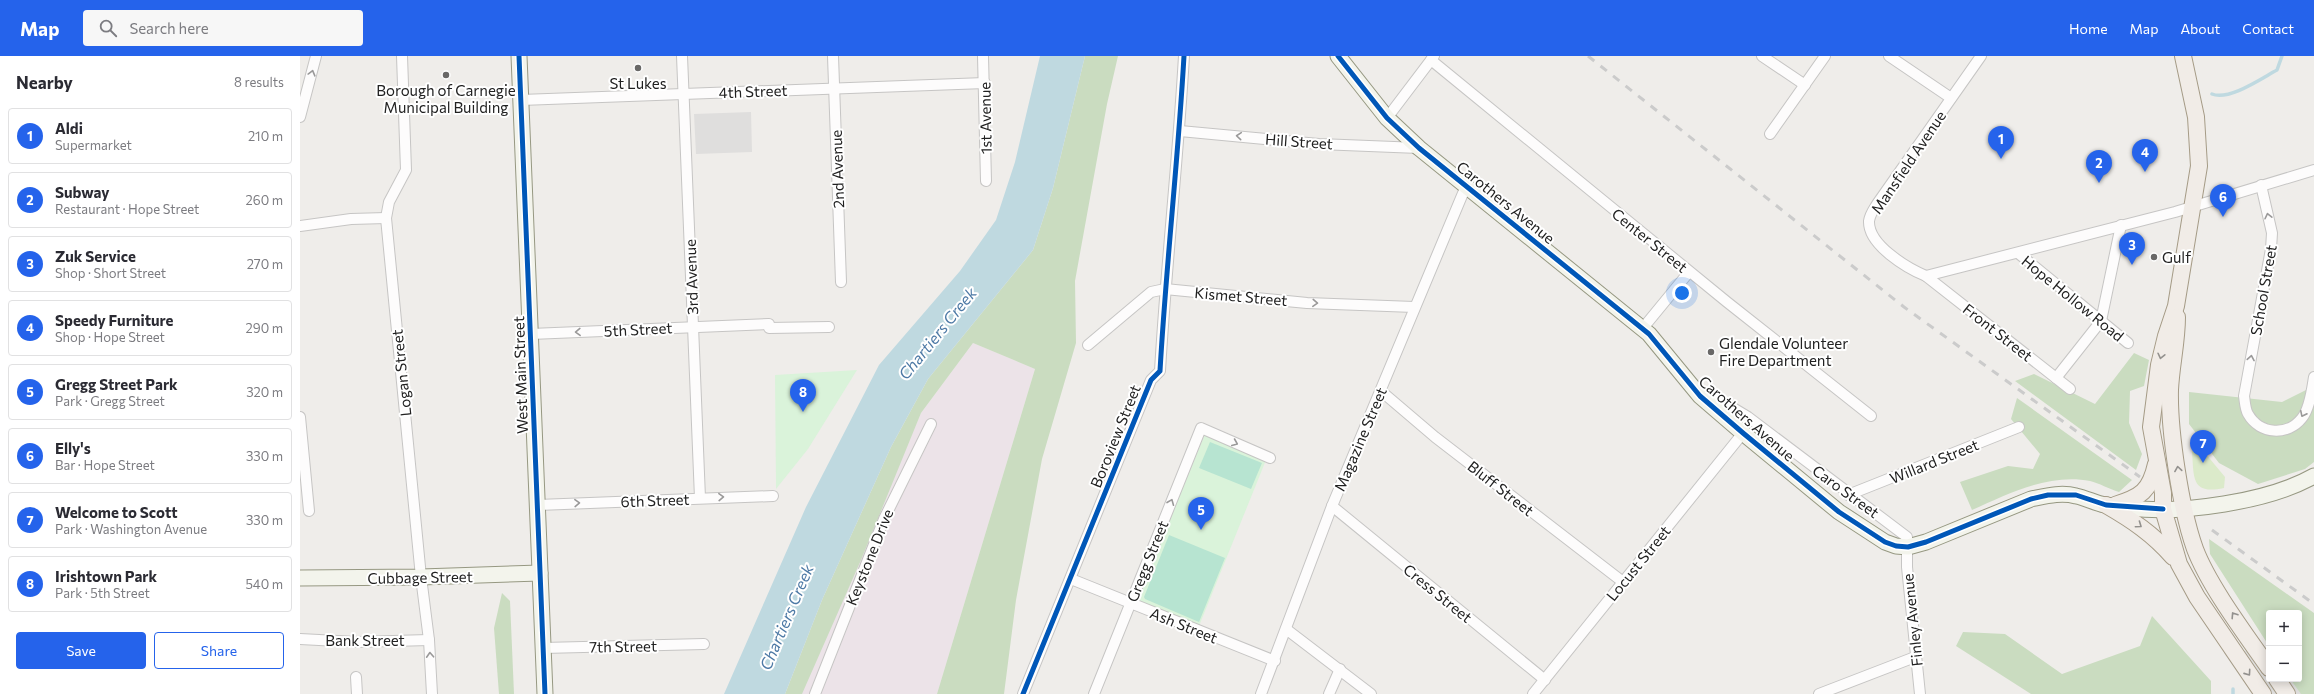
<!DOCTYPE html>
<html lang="en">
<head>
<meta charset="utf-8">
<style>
	:root { --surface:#fff; --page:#f7f7f7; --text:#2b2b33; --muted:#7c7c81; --line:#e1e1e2; --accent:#2563eb }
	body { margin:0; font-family:Commissioner,sans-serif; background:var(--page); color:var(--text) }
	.controls { position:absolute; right:12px; bottom:12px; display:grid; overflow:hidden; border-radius:4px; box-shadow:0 2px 10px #0003 }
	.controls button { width:36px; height:36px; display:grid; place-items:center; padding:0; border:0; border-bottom:1px solid var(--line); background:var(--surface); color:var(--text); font:20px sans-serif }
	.you { position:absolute; left:1382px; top:237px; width:14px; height:14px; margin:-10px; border:3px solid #fff; border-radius:50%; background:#1a73e8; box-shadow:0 0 0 6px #1a73e833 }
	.badge { display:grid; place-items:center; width:26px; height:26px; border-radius:50%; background:var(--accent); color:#fff; font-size:13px; font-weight:700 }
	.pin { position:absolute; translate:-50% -33px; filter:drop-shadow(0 1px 2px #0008) }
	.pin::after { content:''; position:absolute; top:21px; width:14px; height:12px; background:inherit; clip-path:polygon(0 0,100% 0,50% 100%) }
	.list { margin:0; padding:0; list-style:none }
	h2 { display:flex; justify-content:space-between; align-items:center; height:52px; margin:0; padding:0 16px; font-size:17px }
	h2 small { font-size:13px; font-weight:400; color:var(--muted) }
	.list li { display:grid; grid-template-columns:26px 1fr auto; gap:12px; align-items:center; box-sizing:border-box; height:56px; margin:0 8px 8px; padding:0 8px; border:1px solid var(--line); border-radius:4px }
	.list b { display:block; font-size:15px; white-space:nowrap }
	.list p { margin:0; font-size:13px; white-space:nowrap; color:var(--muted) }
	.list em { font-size:13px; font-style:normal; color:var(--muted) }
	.actions { display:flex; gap:8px; padding:12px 16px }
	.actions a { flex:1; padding:9px 0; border:1px solid var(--accent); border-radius:4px; text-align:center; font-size:14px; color:var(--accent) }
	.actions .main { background:var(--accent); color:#fff }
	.icon { flex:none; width:22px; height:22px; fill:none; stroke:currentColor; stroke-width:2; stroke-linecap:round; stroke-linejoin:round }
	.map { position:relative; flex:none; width:2014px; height:638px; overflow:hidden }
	header { display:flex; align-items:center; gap:24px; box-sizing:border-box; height:56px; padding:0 20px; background:var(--accent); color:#fff }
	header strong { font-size:19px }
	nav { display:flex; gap:22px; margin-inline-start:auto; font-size:14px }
	.search { width:280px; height:36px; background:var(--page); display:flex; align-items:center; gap:10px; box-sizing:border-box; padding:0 14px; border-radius:4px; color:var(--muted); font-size:15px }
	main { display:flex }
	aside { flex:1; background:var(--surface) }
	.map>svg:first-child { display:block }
	.industrial { fill:#ece3e8 }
	.grass { fill:#dbeaca }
	.forest { fill:#cadcc0 }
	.park { fill:#daf3da }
	.pitch { fill:#b7e4d1 }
	.parking { fill:#dfdedd }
	.water { fill:#bfd9e0 }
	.pier { fill:#dedddc }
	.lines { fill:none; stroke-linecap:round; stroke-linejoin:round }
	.stream { stroke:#bfd9e0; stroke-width:3.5 }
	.street-casing { stroke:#c6c5c4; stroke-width:12 }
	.secondary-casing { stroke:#969882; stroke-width:17 }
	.primary-casing { stroke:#a59b86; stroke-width:18 }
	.street { stroke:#fdfcfc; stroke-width:10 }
	.secondary { stroke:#f3f4ec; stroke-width:15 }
	.primary { stroke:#f1ece7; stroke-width:16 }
	.rail { stroke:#cbcbcb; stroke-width:3; stroke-dasharray:8 8; stroke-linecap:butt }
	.cycleway-casing { stroke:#fff; stroke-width:8 }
	.cycleway { stroke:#0057b8; stroke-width:5 }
	.oneway { stroke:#9a9999 }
	.oneway2 { stroke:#93918e }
	.poi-dot { fill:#696867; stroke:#fff; stroke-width:1.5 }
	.labels { text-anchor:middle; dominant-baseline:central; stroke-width:4; stroke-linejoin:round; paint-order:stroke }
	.poi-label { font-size:15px; fill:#212121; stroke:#fff }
	.street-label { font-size:15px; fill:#212121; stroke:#fff }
	.water-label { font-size:16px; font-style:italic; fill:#4d79a5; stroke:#fff }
</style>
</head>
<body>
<header>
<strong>Map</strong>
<div class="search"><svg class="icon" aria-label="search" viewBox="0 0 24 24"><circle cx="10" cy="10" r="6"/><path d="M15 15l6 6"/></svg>Search here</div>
<nav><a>Home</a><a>Map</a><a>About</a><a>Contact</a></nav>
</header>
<main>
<aside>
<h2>Nearby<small>8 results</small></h2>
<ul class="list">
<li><span class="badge">1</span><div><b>Aldi</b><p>Supermarket</p></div><em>210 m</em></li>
<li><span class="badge">2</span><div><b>Subway</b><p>Restaurant · Hope Street</p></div><em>260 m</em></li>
<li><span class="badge">3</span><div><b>Zuk Service</b><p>Shop · Short Street</p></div><em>270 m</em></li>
<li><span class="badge">4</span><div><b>Speedy Furniture</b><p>Shop · Hope Street</p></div><em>290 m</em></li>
<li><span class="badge">5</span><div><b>Gregg Street Park</b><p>Park · Gregg Street</p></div><em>320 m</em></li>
<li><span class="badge">6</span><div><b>Elly's</b><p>Bar · Hope Street</p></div><em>330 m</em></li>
<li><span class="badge">7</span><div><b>Welcome to Scott</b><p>Park · Washington Avenue</p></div><em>330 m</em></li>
<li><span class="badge">8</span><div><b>Irishtown Park</b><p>Park · 5th Street</p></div><em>540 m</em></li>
</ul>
<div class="actions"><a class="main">Save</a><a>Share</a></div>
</aside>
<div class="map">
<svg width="2014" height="638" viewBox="0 0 2014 638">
	<rect width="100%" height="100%" fill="#efedea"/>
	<!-- industrial -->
	<path class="industrial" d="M 673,287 L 735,313 L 637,638 L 501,638 L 621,357 Z"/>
	<!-- grass -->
	<path class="grass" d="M 1892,395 L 1905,397 L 1925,421 L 1924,432 C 1891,439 1894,422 1892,395 Z"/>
	<!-- forest -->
	<g class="forest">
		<path d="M 785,0 L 818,0 L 807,48 L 775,225 L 776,287 L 742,403 L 716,544 L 704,638 L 637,638 L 735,313 L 673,287 L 621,357 L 561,504 L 502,638 L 485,638 L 522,544 L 591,391 L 628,323 L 733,194 L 753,132 Z"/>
		<path d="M 1834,297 L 1849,304 L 1844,330 L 1830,335 L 1829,367 L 1842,398 L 1836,414 L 1715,325 L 1734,318 L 1795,348 Z"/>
		<path d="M 2014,330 L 2014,406 L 2005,413 L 1958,428 L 1919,407 L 1889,368 L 1889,336 L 1982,346 Z"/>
		<path d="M 1717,342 L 1832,424 L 1819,436 C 1809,433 1799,427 1790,425 C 1749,417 1708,438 1672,454 L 1660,426 L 1708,410 L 1733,413 L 1740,398 L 1711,363 Z"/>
		<path d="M 1909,483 L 2014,557 L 2014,638 L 2000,638 L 1990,623 L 1999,623 L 1999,557 L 1969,557 L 1969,590 L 1910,498 Z"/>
		<path d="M 202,537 L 210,545 L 214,638 L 199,638 L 194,572 Z"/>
		<path d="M 1852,560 L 1911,625 L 1911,638 L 1731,638 L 1656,590 L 1663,576 L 1705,578 L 1762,618 L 1840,590 Z"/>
	</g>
	<!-- park -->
	<g class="park">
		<path d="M 557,314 L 508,393 L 476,433 L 475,319 Z"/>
		<path d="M 905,378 L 966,404 L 899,570 L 836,545 Z"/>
	</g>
	<!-- pitch -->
	<g class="pitch">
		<path d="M 910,386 L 962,407 L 951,433 L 899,412 Z"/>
		<path d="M 869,479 L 925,502 L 899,566 L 845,543 L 844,541 Z"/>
	</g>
	<!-- parking -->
	<path class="parking" d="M 451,56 L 452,96 L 396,98 L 394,58 Z"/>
	<!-- water -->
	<path class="water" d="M 740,0 L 785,0 L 753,132 L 733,194 L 628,323 L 591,391 L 522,544 L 485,638 L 424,638 L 506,451 L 579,309 L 660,215 L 696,164 L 715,106 Z"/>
	<!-- pier -->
	<path class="pier" d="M 1969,592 L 1969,623 L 1990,623 L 2001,638 L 1952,638 L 1924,597 Z"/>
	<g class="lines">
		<!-- stream -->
		<g class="stream">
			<path d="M 1912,38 C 1929,45 1962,22 1977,14 L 1982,0"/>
			<path d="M 1933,633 L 1933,638"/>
		</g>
		<!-- street casing -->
		<g class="street-casing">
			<g id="street">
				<path d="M 102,0 L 106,114 L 89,146 L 86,162 L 121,521 L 129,584 L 132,638"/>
				<path d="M 382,0 L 400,442"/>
				<path d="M 533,0 L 541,226"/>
				<path d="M 683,0 L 686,125"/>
				<path d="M 1462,0 L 1505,29"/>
				<path d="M 1589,0 L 1651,42"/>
				<path d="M 1681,0 L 1577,148 C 1574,153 1570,158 1569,165 C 1568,189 1607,212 1626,220 L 1770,333"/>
				<path d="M 1131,4 L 1427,246 L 1571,360"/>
				<path d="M 221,44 L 685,27"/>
				<path d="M 0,61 L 16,0"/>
				<path d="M 1087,62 L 1134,0"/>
				<path d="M 880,75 L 1019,88 L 1119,92"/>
				<path d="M 1470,78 L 1525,0"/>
				<path d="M 1961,129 L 1972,177 L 1971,193 L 1944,340 C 1945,346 1945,353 1948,358 C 1960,379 1988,380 2002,362 C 2010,352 2012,333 2014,321"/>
				<path d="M 0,170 L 51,163 L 86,162"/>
				<path d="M 1718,197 L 1828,287"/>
				<path d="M 1626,220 L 1875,156 L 2014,114"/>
				<path d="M 469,272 L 529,271"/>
				<path d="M 1343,272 L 1389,216"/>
				<path d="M 231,278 L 469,268"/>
				<path d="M 788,289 L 851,236 L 865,233 L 1007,247 L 1114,251"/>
				<path d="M 1756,322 L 1801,265 L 1821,169"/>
				<path d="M 1081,335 L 1135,381 L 1323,526"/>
				<path d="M 1402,336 L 1428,349 L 1448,361 L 1607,481 L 1607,511 L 1620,638"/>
				<path d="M 0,361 L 9,455"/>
				<path d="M 1548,439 L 1719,371"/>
				<path d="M 238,449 L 473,440"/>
				<path d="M 1032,450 L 1245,624"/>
				<path d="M 771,523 L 975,605"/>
				<path d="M 986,573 L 1071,638"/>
				<path d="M 0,583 L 57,586 L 129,584"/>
				<path d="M 243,592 L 404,588"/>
				<path d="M 56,621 L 57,638"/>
				<path d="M 515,638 L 584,463 L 631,368"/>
				<path d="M 723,638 L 851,324 L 860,315 C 866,210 878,105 884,0"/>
				<path d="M 794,638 L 901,372 L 970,402"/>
				<path d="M 961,638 L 1032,450 L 1166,130"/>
				<path d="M 1029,638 L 1040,613"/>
				<path d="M 1233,638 L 1443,377"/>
				<path d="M 1519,638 L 1615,601"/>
			</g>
		</g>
		<!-- secondary casing -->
		<g class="secondary-casing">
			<g id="secondary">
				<path d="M 219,0 L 245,638"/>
				<path d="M 1038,0 L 1087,62 L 1119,92 L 1349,278 L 1400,340 L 1443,377 L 1539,456 L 1585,486 L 1596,490 L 1608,491 L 1626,486 L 1731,443 C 1746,440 1761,436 1776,440 C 1786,442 1795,447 1805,449 C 1813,450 1822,451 1830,452 C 1882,458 1968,446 2014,420"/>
				<path d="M 0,522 L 121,521 L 240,517"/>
			</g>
		</g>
		<!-- primary casing -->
		<g class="primary-casing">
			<g id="primary">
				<path d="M 1883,0 L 1896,61 L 1899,110 L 1876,250 L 1866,280 L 1859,309 L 1851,371 L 1863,437 L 1863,453 L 1879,508 L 1897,541 L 1963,638"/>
				<path d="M 1877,261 C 1877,286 1871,310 1870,334 C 1869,376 1881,454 1895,493 C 1909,530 1946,579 1969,612"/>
				<path d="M 1806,449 C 1832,464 1853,478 1873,501"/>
				<path d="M 1815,449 C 1841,441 1850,435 1856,408"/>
				<path d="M 1977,623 L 1987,638"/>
			</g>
		</g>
		<!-- street -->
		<use href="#street" class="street"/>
		<!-- secondary -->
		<use href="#secondary" class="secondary"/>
		<!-- primary -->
		<use href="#primary" class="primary"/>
		<!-- rail -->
		<g class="rail">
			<path d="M 1288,0 L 1604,251 L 1840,421"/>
			<path d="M 1912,474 L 2014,548"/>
		</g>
		<!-- cycleway casing -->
		<g class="cycleway-casing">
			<g id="cycleway">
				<path d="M 219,0 L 245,638"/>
				<path d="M 1038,0 L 1087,62 L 1119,92 L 1349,278 L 1400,340 L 1443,377 L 1539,456 L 1585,486 L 1596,490 L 1608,491 L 1626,486 L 1731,443 L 1748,439 L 1776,439 L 1806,449 L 1863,453"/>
				<path d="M 723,638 L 851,324 L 860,315 C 866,210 878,105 884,0"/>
			</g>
		</g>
		<!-- cycleway -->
		<use href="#cycleway" class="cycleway"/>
	</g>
	<!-- one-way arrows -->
	<defs><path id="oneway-chevron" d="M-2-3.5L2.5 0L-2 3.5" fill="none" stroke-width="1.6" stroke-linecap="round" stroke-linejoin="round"/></defs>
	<g class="oneway">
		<use href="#oneway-chevron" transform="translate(12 17) rotate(-75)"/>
		<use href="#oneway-chevron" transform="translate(939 80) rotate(-175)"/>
		<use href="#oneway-chevron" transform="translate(1968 160) rotate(-103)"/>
		<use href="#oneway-chevron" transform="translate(1015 247) rotate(3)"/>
		<use href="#oneway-chevron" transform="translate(278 276) rotate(178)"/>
		<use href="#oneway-chevron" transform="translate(1951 302) rotate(-80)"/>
		<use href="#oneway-chevron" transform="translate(2003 358) rotate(116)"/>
		<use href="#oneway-chevron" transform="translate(935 387) rotate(23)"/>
		<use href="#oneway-chevron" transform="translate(421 441) rotate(-2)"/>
		<use href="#oneway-chevron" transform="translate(871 446) rotate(-68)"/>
		<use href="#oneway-chevron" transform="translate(277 447) rotate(-2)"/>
		<use href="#oneway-chevron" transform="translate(130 599) rotate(-93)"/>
	</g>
	<g class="oneway2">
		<use href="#oneway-chevron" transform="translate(1861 300) rotate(103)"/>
		<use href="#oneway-chevron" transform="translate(1878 413) rotate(-99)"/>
		<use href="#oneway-chevron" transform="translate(1839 469) rotate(35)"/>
		<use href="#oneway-chevron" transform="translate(1934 559) rotate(-123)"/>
		<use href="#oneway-chevron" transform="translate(1948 617) rotate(55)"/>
	</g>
	<!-- markers -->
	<g class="poi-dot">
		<circle cx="338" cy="12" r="4"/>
		<circle cx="146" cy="19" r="4"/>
		<circle cx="1854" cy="201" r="4"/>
		<circle cx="1411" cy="296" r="4"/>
	</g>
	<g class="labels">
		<!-- poi labels -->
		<g class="poi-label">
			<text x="338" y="27">St Lukes</text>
			<text x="146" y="34">Borough of Carnegie<tspan x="146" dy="17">Municipal Building</tspan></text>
			<text x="1862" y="201" text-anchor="start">Gulf</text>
			<text x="1419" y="287" text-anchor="start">Glendale Volunteer<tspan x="1419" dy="17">Fire Department</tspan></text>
		</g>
		<!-- street labels -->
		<g class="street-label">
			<text transform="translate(453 35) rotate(-2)">4th Street</text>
			<text transform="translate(685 62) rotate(-91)">1st Avenue</text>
			<text transform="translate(999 85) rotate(4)">Hill Street</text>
			<text transform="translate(1608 106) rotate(-56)">Mansfield Avenue</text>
			<text transform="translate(537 113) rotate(-92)">2nd Avenue</text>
			<text transform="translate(1206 146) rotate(39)">Carothers Avenue</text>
			<text transform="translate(1350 184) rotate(39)">Center Street</text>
			<text transform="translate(391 221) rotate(-92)">3rd Avenue</text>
			<text transform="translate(1963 234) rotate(-80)">School Street</text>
			<text transform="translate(941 240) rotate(5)">Kismet Street</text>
			<text transform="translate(1773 242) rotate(39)">Hope Hollow Road</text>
			<text transform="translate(338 273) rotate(-3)">5th Street</text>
			<text transform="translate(1698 276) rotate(38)">Front Street</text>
			<text transform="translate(101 317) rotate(-96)">Logan Street</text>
			<text transform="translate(220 319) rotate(-92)">West Main Street</text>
			<text transform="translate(1447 362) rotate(41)">Carothers Avenue</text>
			<text transform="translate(815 380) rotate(-68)">Boroview Street</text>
			<text transform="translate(1060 383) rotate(-67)">Magazine Street</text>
			<text transform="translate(1634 405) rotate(-22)">Willard Street</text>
			<text transform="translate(1201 432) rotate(38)">Bluff Street</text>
			<text transform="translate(1546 435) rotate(36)">Caro Street</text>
			<text transform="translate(355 444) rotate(-2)">6th Street</text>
			<text transform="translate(569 501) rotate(-68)">Keystone Drive</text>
			<text transform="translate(847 505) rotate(-68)">Gregg Street</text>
			<text transform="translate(1338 507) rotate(-51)">Locust Street</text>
			<text transform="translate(120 521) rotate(-1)">Cubbage Street</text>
			<text transform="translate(1138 537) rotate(39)">Cress Street</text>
			<text transform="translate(1612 564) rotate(-96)">Finley Avenue</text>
			<text transform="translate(884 569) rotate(22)">Ash Street</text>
			<text x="65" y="584">Bank Street</text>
			<text transform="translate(323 590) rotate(-1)">7th Street</text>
		</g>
		<!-- water labels -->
		<g class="water-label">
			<text transform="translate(637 277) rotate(-51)">Chartiers Creek</text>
			<text transform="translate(486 561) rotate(-67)">Chartiers Creek</text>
		</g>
	</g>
</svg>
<div class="controls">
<button>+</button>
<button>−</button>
</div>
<div class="you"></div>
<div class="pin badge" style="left:1701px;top:103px">1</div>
<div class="pin badge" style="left:1799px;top:127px">2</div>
<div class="pin badge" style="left:1832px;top:209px">3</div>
<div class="pin badge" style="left:1845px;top:116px">4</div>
<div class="pin badge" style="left:901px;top:474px">5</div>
<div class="pin badge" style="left:1923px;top:161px">6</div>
<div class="pin badge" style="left:1903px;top:407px">7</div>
<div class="pin badge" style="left:503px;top:356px">8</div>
</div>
</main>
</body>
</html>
